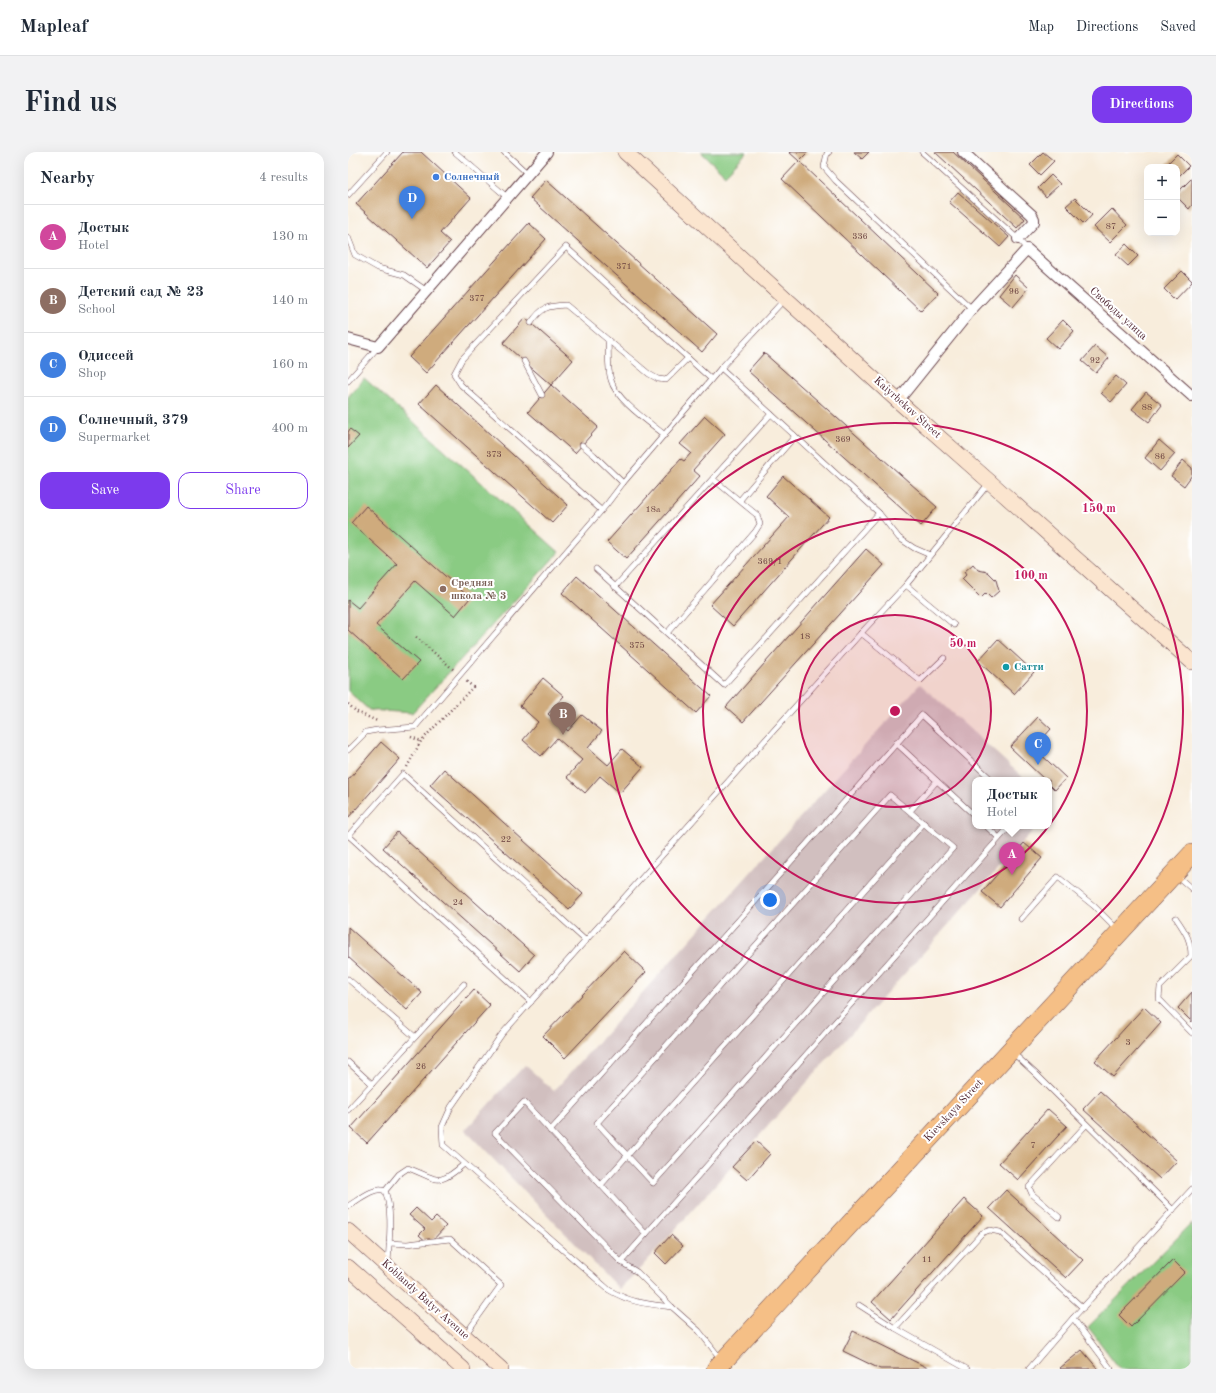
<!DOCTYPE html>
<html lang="en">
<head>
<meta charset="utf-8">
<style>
	:root { --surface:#fff; --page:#f2f2f3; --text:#1f2937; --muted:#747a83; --line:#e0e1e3; --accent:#7c3aed }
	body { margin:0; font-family:"Old Standard TT",serif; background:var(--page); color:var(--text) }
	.controls { position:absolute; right:12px; top:12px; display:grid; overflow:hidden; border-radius:8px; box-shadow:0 4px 16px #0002 }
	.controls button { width:36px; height:36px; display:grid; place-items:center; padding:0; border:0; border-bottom:1px solid var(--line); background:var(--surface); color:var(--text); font:20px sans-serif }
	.you { position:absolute; left:422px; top:748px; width:14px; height:14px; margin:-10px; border:3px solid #fff; border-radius:50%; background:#1a73e8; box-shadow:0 0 0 6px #1a73e833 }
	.badge { display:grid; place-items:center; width:26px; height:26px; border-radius:50%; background:var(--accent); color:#fff; font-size:13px; font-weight:700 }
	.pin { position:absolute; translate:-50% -33px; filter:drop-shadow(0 1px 2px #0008) }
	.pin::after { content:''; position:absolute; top:21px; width:14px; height:12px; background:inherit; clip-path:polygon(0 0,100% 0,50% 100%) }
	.popup { position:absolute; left:624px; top:625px; width:80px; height:52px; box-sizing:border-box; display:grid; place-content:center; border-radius:8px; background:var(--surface); filter:drop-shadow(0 1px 3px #0005); font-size:13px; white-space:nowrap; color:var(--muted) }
	.popup b { font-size:15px; color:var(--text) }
	.popup::after { content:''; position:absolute; left:50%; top:100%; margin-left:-8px; border:8px solid transparent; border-top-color:var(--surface) }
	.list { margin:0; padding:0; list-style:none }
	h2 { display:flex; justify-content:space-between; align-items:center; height:52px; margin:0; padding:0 16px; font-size:17px }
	h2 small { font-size:13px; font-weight:400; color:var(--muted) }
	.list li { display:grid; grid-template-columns:26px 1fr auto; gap:12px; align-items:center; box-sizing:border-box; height:64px; padding:0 16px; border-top:1px solid var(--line) }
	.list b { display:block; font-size:15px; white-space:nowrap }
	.list p { margin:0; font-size:13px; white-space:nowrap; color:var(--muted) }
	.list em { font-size:13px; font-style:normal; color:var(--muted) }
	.actions { display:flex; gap:8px; padding:12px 16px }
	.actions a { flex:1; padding:9px 0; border:1px solid var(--accent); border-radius:12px; text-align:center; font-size:14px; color:var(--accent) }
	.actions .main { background:var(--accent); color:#fff }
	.map { position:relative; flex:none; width:844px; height:1217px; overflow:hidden; border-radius:12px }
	header { display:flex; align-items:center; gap:24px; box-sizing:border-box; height:56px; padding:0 20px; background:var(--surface); border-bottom:1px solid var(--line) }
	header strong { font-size:19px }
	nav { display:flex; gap:22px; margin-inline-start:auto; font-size:14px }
	.intro { display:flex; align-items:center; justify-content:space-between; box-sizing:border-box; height:96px; padding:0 24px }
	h1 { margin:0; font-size:28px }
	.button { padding:10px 18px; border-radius:12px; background:var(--accent); color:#fff; font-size:14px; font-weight:700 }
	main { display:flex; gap:24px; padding:0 24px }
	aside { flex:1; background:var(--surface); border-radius:12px; box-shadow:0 4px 16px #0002 }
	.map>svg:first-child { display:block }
	.industrial { fill:#d1bfbf }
	.green { fill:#8acb83; stroke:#6a7557 }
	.building { fill:#cfab7d }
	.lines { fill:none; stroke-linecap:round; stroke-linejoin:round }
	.lane-casing { stroke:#643e46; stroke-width:6 }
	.street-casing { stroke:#643e46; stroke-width:12 }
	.secondary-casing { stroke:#643e46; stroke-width:16 }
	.highway-casing { stroke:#643e46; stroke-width:20 }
	.path { stroke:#643e46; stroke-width:2.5; stroke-dasharray:1 3; stroke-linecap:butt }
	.lane { stroke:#fff; stroke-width:5 }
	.street { stroke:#fff; stroke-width:10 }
	.secondary { stroke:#fbe5cf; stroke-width:15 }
	.highway { stroke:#f5bf86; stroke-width:19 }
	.ring { fill:none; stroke:#c2185b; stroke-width:2 }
	.shop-dot { fill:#3f7fe0; stroke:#fff; stroke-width:1.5 }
	.education-dot { fill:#8d6e63; stroke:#fff; stroke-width:1.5 }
	.culture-dot { fill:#0f9aa8; stroke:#fff; stroke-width:1.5 }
	.labels { text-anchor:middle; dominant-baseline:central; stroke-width:4; stroke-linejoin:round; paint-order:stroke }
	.number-label { font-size:9px; fill:#6b4240 }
	.shop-label { font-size:11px; font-weight:bold; fill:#366cbe; stroke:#fff; text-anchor:start }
	.street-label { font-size:11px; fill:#4a1f2b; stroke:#fff }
	.education-label { font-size:11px; font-weight:bold; fill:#785e54; stroke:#fff; text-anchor:start }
	.culture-label { font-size:11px; font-weight:bold; fill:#0d838f; stroke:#fff; text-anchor:start }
	.centre { fill:#c2185b; stroke:#fff; stroke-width:2 }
	.ring-label { font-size:12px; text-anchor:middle; font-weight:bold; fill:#c2185b; stroke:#fff; stroke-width:4; stroke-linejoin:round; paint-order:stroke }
</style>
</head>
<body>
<header>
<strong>Mapleaf</strong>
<nav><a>Map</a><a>Directions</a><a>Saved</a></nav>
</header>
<div class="intro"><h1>Find us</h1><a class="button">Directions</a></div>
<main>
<aside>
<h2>Nearby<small>4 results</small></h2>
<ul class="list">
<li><span class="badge" style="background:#d1479c">A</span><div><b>Достык</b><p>Hotel</p></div><em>130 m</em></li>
<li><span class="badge" style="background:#8d6e63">B</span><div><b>Детский сад № 23</b><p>School</p></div><em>140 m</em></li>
<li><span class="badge" style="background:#3f7fe0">C</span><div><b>Одиссей</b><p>Shop</p></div><em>160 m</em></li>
<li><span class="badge" style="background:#3f7fe0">D</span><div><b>Солнечный, 379</b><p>Supermarket</p></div><em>400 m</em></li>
</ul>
<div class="actions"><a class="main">Save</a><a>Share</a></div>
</aside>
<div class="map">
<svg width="844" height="1217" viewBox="0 0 844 1217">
	<rect width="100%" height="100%" fill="#fff"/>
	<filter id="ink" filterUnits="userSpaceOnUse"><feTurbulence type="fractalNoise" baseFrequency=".025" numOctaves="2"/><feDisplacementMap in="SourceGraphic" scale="8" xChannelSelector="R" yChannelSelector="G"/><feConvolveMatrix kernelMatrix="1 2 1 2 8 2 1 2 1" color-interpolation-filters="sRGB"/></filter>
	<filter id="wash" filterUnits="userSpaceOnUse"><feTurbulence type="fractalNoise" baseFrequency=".012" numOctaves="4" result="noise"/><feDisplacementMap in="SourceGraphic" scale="16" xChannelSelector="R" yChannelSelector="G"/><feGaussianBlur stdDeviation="0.9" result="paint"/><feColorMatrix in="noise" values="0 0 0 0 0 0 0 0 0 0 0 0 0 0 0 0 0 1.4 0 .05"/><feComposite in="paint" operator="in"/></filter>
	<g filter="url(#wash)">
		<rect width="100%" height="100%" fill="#f8eddc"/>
		<!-- industrial -->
		<path class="industrial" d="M 572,532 L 678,628 L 627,628 L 627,674 L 689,674 L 289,1120 L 271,1137 L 117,978 L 177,913 L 206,939 Z"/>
		<!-- green -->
		<g class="green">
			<path d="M 353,0 L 399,0 L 377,23 Z"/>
			<path d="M 16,226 L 211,400 L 64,561 L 21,558 L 0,539 L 0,245 Z"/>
			<path d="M 844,1071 L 844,1217 L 772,1217 L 740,1175 Z"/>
		</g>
		<g id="blocks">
			<!-- building -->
			<g class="building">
				<path d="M 55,0 L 73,0 L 123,46 L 92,81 L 102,90 L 79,116 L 8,52 Z"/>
				<path d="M 441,0 L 460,0 L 451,9 Z"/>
				<path d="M 506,0 L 521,0 L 514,7 Z"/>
				<path d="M 587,0 L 605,0 L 677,67 L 669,76 Z"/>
				<path d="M 695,0 L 706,9 L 692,23 L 682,13 Z"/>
				<path d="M 829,2 L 841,14 L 829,26 L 829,15 L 816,15 Z"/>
				<path d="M 451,9 L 590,141 L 573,159 L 434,27 Z"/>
				<path d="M 703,23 L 712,32 L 698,45 L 690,36 Z"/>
				<path d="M 844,26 L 844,53 L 841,57 L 829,45 L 829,41 Z"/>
				<path d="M 198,28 L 369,182 L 354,200 L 182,46 Z"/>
				<path d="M 610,40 L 661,85 L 652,95 L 601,50 Z"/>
				<path d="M 727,46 L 744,63 L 736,72 L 718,54 Z"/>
				<path d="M 764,57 L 779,73 L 762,90 L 746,75 Z"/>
				<path d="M 181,71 L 198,87 L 78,221 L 61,205 Z"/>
				<path d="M 778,92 L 790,104 L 780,114 L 768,103 Z"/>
				<path d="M 834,119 L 844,129 L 844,130 L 827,148 L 816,137 Z"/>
				<path d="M 667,123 L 681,136 L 665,155 L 651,143 Z"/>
				<path d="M 177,166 L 225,208 L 203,233 L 155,191 Z"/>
				<path d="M 715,168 L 726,179 L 710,197 L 698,186 Z"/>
				<path d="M 747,194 L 761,206 L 748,221 L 734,209 Z"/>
				<path d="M 416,201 L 589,355 L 573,374 L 400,219 Z"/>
				<path d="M 768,224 L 778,233 L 763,250 L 753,241 Z"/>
				<path d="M 88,233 L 220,353 L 204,371 L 71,252 Z"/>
				<path d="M 203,233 L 250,275 L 227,301 L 180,260 Z"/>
				<path d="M 798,240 L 814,253 L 801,270 L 784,257 Z"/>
				<path d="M 357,264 L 377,282 L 345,318 L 352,324 L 278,407 L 259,390 L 333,307 L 336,309 L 343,301 L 332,292 Z"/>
				<path d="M 2,277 L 11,284 L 0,296 L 0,280 Z"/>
				<path d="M 811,288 L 827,302 L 812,319 L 797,306 Z"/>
				<path d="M 835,308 L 844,316 L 844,323 L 836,334 L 823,324 Z"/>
				<path d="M 435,324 L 481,365 L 385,474 L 362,453 L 441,365 L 418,344 Z"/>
				<path d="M 18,354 L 122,446 L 107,464 L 67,429 L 28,473 L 71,510 L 55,527 L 0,478 L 0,448 L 10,456 L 49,412 L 3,371 Z"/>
				<path d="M 518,397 L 536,413 L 395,570 L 378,555 Z"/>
				<path d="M 625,412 L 630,418 L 640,420 L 648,428 L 651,439 L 643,446 L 638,441 L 633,446 L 614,427 L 618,423 L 616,420 Z"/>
				<path d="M 229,424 L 363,544 L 348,561 L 214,441 Z"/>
				<path d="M 650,487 L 686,520 L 666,542 L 630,509 Z"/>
				<path d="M 195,526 L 216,544 L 200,562 L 220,579 L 234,563 L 254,579 L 240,596 L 260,613 L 274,597 L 295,615 L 272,641 L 252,624 L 237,641 L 219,625 L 234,608 L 209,586 L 193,604 L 175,588 L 190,570 L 172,554 Z"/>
				<path d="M 690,565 L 703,577 L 686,596 L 718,626 L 707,638 L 701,632 L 701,628 L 697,628 L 662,595 Z"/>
				<path d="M 33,590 L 52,607 L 0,666 L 0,628 Z"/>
				<path d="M 96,617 L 235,742 L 221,757 L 82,633 Z"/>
				<path d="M 49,680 L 186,803 L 172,819 L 35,696 Z"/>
				<path d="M 676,691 L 694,706 L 652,755 L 634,740 Z"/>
				<path d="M 0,775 L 74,841 L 59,858 L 0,805 Z"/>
				<path d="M 276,799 L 298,820 L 217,906 L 195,884 Z"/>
				<path d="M 126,838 L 142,853 L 19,991 L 3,976 Z"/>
				<path d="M 844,840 L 844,870 L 830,856 Z"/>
				<path d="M 796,855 L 813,871 L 765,925 L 747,909 Z"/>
				<path d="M 752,939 L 829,1009 L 812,1027 L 735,957 Z"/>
				<path d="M 700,957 L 719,974 L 670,1028 L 651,1011 Z"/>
				<path d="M 408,989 L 422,1002 L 399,1028 L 384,1015 Z"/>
				<path d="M 658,1038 L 735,1108 L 718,1126 L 641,1056 Z"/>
				<path d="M 616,1047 L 635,1064 L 543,1167 L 524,1150 Z"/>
				<path d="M 68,1056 L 83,1070 L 88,1065 L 98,1074 L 81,1092 L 71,1083 L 77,1077 L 61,1063 Z"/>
				<path d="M 323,1083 L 335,1094 L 318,1112 L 307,1101 Z"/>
				<path d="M 825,1108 L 837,1120 L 783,1175 L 771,1163 Z"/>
				<path d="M 505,1179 L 582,1217 L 532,1217 L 495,1199 Z"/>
				<path d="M 734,1198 L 750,1217 L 713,1217 L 712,1216 Z"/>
			</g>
		</g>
	</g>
	<g filter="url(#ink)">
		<use href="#blocks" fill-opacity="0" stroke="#643e46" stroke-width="1"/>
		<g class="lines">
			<!-- lane casing -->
			<g class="lane-casing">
				<g id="lane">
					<path d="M 107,0 L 160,46"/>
					<path d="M 156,0 L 180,22"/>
					<path d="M 481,0 L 479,1 L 476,15 L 488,29 L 624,157"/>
					<path d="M 574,0 L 670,87 L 679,97"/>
					<path d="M 0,43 L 39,0"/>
					<path d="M 0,85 L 7,103 L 30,116 L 56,123 L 79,139"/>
					<path d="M 183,171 C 194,155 199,154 218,153 L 301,222 L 310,227 L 318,228 L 340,206"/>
					<path d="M 260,188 C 261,201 259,216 263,228 C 268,248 301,270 317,283"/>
					<path d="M 176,209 L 194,243"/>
					<path d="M 373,216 L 531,361 L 551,386 L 566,396 L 582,403"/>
					<path d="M 0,229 L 30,195"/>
					<path d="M 234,293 L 246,303 L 275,331"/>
					<path d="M 392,348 L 447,284"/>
					<path d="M 253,358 L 113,233 L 106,222 L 114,207 L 218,95 L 363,227"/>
					<path d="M 248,417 L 376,533 L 531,361"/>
					<path d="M 558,433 L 606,473"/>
					<path d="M 267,435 L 423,262"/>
					<path d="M 319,481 L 407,380 L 412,372 L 409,363 L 365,327"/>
					<path d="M 513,481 L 571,528 L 573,528 L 596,506"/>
					<path d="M 548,591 L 627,664"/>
					<path d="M 0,598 L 18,580 L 29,578 L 67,575 L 259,352 L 275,331 L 373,216 L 436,148"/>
					<path d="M 542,643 L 605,696 L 305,1031 L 249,971 Z"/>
					<path d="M 562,659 L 589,629"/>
					<path d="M 638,674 L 651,686"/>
					<path d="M 0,683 L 183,850"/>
					<path d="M 0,684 L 55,622 L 238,789"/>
					<path d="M 828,723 L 844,737"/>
					<path d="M 828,766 C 837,780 843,787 843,804 L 812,835 L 811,847 L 844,881"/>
					<path d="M 673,767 L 710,725 L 746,754 L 769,777"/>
					<path d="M 0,827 L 67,885"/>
					<path d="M 664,900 L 688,922 L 825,1058"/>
					<path d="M 0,910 L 24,932"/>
					<path d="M 0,958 L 116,832"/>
					<path d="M 202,979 L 574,563 L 644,628"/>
					<path d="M 253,1033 L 576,671"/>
					<path d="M 37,1039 C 45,1059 41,1090 40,1112"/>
					<path d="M 0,1054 C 9,1049 28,1033 37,1039 L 51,1022 L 60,1016 C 90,1027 89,1036 116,1012"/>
					<path d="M 711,1065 L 684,1042 L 681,1035 L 738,973"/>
					<path d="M 298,1082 L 176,950 L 147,981 L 273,1110 L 289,1120 L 324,1155 L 351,1179 L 372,1206"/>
					<path d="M 41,1091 L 59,1092 L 102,1087 L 153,1133 L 117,1183"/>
					<path d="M 273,1110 L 662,674"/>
					<path d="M 511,1153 L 547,1176"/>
					<path d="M 324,1155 C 299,1152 283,1151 261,1138 L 95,993 L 94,975 L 103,955 L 154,882 L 513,481 L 558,433 L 641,331"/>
					<path d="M 725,1166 L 763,1217"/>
					<path d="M 619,1217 L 547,1176 L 634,1081 L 642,1078 L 652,1080 L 735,1156"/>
					<path d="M 681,1217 L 725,1166 L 844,1037"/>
				</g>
			</g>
			<!-- street casing -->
			<g class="street-casing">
				<g id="street">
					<path d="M 615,0 L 684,63 L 686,67 L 686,70 L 670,87"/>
					<path d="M 0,187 L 30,195 L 199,0"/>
					<path d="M 550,249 L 624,157 L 679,97 L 844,244"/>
				</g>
			</g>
			<!-- secondary casing -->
			<g class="secondary-casing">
				<g id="secondary">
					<path d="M 277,0 L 550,249 L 642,330 L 844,510"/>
					<path d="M 0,1079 L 153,1217"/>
					<path d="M 0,1115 L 115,1217"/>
				</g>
			</g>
			<!-- highway casing -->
			<g class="highway-casing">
				<path id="highway" d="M 368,1217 L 844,702"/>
			</g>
			<!-- path -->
			<g class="path">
				<path d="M 68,485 L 106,518"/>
				<path d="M 0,552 L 9,560 L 29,569"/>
				<path d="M 63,585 L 73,589"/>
				<path d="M 59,615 L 73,589 L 125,535 L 117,528"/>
			</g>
			<!-- lane -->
			<use href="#lane" class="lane"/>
			<!-- street -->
			<use href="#street" class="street"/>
			<!-- secondary -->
			<use href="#secondary" class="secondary"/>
			<!-- highway -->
			<use href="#highway" class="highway"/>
		</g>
	</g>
	<!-- distance rings -->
	<circle cx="547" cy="559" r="96" fill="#c2185b" fill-opacity=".12"/>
	<g class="ring">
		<circle cx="547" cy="559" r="96"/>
		<circle cx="547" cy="559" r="192"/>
		<circle cx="547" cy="559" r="288"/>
	</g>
	<!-- markers -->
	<circle class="shop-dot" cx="88" cy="25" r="4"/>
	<circle class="education-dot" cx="95" cy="437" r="4"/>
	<circle class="culture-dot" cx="658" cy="515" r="4"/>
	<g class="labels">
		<!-- number labels -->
		<g class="number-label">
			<text x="763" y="74">87</text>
			<text x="512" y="84">336</text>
			<text x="276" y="114">371</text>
			<text x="666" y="139">96</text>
			<text x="129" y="146">377</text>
			<text x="747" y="208">92</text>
			<text x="799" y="255">88</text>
			<text x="495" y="287">369</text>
			<text x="146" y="302">373</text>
			<text x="812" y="304">86</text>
			<text x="305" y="357">18а</text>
			<text x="422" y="409">369/1</text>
			<text x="457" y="484">18</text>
			<text x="289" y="493">375</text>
			<text x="158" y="687">22</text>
			<text x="110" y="750">24</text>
			<text x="780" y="890">3</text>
			<text x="73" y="914">26</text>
			<text x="685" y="993">7</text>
			<text x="579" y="1107">11</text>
		</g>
		<!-- shop labels -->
		<g class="shop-label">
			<text x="96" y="25">Солнечный</text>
		</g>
		<!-- street labels -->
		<g class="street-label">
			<text transform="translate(770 162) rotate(42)">Свободы улица</text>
			<text transform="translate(559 256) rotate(42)">Kaiyrbekov Street</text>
			<text transform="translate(606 959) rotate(-47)">Kievskaya Street</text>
			<text transform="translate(77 1148) rotate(42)">Koblandy Batyr Avenue</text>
		</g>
		<!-- education labels -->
		<g class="education-label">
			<text x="103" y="431">Средняя<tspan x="103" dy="13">школа № 3</tspan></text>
		</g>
		<!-- culture labels -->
		<g class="culture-label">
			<text x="666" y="515">Сатти</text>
		</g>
	</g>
	<circle cx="547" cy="559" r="6" class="centre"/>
	<g class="ring-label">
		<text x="751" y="360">150 m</text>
		<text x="683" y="427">100 m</text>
		<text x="615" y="495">50 m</text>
	</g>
</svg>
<div class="controls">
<button>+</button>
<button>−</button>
</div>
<div class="you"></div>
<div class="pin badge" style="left:664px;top:723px;background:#d1479c">A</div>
<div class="popup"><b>Достык</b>Hotel</div>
<div class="pin badge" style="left:215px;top:583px;background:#8d6e63">B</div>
<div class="pin badge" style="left:690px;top:613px;background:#3f7fe0">C</div>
<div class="pin badge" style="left:64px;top:67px;background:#3f7fe0">D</div>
</div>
</main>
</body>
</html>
